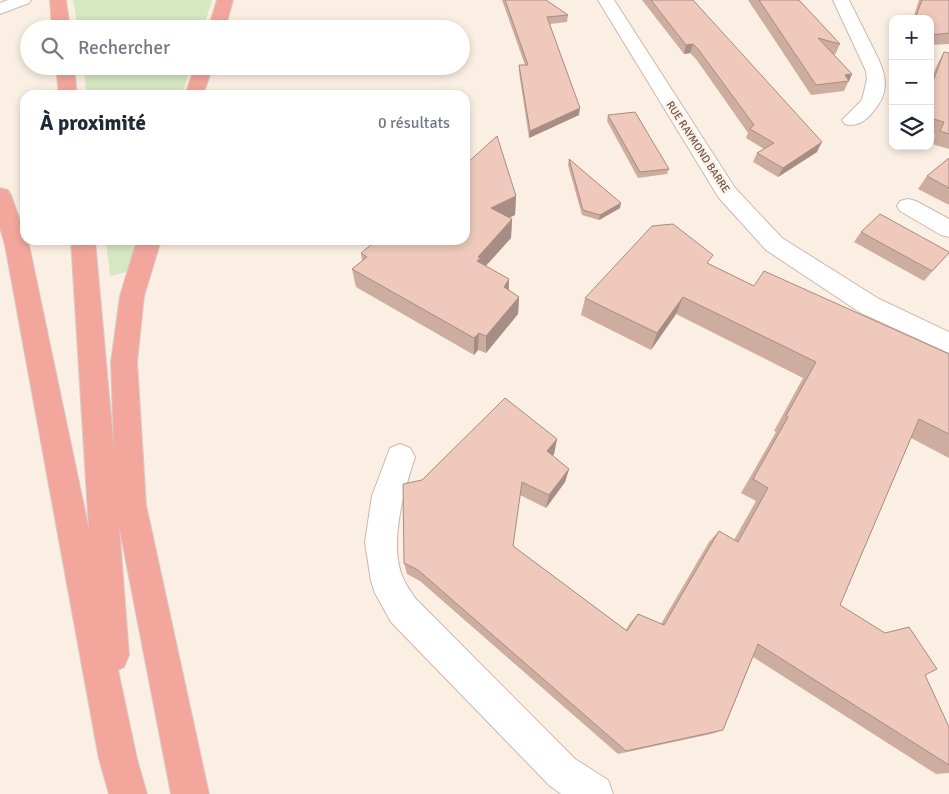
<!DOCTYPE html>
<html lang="fr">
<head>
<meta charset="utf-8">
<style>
	:root { --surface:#fff; --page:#f2f2f3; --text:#1f2937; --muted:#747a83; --line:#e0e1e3 }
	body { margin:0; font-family:Signika,sans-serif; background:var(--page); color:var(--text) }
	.controls { position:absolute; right:15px; top:15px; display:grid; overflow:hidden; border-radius:10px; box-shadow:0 2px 8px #0003 }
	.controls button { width:45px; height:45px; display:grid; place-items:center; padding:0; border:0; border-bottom:1px solid var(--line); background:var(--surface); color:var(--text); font:25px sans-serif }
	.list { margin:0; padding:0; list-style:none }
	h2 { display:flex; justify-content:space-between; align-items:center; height:65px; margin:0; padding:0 20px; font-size:21px }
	h2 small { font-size:16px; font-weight:400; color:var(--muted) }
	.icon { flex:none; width:28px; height:28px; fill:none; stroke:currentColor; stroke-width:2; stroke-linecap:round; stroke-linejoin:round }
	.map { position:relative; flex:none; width:949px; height:794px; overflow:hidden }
	.search { position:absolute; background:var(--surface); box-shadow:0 2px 8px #0003; left:20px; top:20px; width:450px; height:55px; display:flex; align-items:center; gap:12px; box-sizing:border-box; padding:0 18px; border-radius:28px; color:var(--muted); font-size:19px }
	.panel { position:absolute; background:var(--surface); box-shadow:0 2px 8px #0003; left:20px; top:90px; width:450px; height:155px; border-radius:15px }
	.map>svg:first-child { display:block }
	.green { fill:#d6e7c2 }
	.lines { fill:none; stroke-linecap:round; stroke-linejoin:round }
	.minor-casing { stroke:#ceb7ad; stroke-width:2 }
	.highway-casing { stroke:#d7cfcc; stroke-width:2 }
	.minor { fill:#fff; fill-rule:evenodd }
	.highway { fill:#f3a79c; fill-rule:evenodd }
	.wall { fill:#ceada1 }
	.shaded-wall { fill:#a78d83 }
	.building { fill:#efc9bb; stroke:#a78d83 }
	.labels { text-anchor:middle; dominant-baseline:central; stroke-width:5; stroke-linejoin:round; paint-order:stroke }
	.far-street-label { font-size:11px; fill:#71534a; stroke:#fef3e8 }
</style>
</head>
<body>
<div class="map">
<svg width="949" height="794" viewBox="0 0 949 794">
	<rect width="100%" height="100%" fill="#fbeee2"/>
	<!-- green -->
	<g class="green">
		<path d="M 73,0 L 212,0 L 203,29 L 78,29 Z"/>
		<path d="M 83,66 L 191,66 L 182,95 L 87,95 Z"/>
		<path d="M 106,240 L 137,240 L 127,272 L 110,276 Z"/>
	</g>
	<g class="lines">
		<!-- minor casing -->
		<g class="minor-casing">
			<g id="minor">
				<path d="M 8,0 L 31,0 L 29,3 L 0,14 L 0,3 Z"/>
				<path d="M 598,0 L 614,0 L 735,188 L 782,238 L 879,299 L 949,332 L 949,353 L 861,313 L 766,250 L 719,198 Z"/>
				<path d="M 833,0 L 849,0 C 856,14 863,28 870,42 C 883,68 895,88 872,113 C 864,122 856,127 845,124 L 842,120 L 862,100 L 867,79 L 866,71 Z"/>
				<path d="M 908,199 L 916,201 L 949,219 L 949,237 L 941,235 L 900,211 L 897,206 L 900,201 Z"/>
				<path d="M 400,444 L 410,448 L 415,457 C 404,491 388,544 403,578 C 406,585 411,592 415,598 L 575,759 L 608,780 L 613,794 L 561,794 L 549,785 L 391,622 L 375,593 L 371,581 L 365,542 L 372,496 L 390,448 Z"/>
			</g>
		</g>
		<!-- highway casing -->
		<g class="highway-casing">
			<g id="highway">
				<path d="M 50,0 L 66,0 L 70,29 L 52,29 Z"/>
				<path d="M 217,0 L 233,0 L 225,29 L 208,29 Z"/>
				<path d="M 56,66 L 74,66 L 77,95 L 59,95 Z"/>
				<path d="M 195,66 L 213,66 L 203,95 L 185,95 Z"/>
				<path d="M 0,188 L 8,190 L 11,195 L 25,235 L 25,240 L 29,245 L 89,530 L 71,240 L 95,240 L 114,450 L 111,362 L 120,296 L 137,240 L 161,240 L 144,296 L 137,362 L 146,505 L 209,794 L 171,794 L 119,525 L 129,655 L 124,667 L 118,670 L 137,759 L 147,794 L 109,794 L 99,759 L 5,245 L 0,228 Z"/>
			</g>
		</g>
		<!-- minor -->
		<use href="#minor" class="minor"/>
		<!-- highway -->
		<use href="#highway" class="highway"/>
	</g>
	<!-- wall -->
	<g class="wall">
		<path d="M 502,0 L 546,0 L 568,15 L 567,22 L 550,24 L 579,115 L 529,138 L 519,72 L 519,65 L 525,65 Z"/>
		<path d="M 642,0 L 693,0 L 817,152 L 778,177 L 753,162 L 757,153 L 764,149 L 746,138 L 748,133 L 696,59 L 690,53 L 684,54 Z"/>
		<path d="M 748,0 L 799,0 L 840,44 L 835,55 L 833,54 L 852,74 L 844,91 L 811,95 Z"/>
		<path d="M 919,0 L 949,0 L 949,44 L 930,45 L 930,19 L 913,19 Z"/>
		<path d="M 944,52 L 949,53 L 949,149 L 932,144 L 935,135 L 930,133 L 930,81 L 937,65 Z"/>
		<path d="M 608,115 L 669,169 L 667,174 L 638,178 L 607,121 Z"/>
		<path d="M 949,158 L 949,205 L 918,189 L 927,176 Z"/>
		<path d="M 569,159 L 620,208 L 599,220 L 582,215 L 568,165 Z"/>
		<path d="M 516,196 L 515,215 L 509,218 L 512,219 L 511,238 L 486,266 L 509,279 L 509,290 L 519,297 L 518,314 L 486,353 L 478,350 L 474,355 L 356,287 L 352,269 L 362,261 L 361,253 Z"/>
		<path d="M 861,232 L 949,252 L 924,281 L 854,242 Z"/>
		<path d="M 709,264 L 754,286 L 949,354 L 949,458 L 911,438 L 840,605 L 925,675 L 949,727 L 949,773 L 936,774 L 753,657 L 723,730 L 711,734 L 618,754 L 420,581 L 407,574 L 404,563 L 422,480 L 557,439 L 554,454 L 552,456 L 569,469 L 565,482 L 546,508 L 520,495 L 513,546 L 626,630 L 630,623 L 638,614 L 661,624 L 709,542 L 719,531 L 734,540 L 756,501 L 741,493 L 776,432 L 774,431 L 803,378 L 676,314 L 651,350 L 581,315 L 585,298 Z"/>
	</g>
	<!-- shaded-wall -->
	<g class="shaded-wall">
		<path d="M 693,44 L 690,53 L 684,54 L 686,45 Z"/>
		<path d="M 852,74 L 849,81 L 845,75 Z"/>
		<path d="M 580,108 L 579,115 L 529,138 L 530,131 Z"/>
		<path d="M 822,142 L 817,152 L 778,177 L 783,168 Z"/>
		<path d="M 516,196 L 515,215 L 490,227 L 491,208 Z"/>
		<path d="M 621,203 L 620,208 L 599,220 L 600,215 Z"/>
		<path d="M 512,219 L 511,238 L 480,272 L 477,261 L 478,257 Z"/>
		<path d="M 509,279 L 508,297 L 504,287 Z"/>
		<path d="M 519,297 L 518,314 L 486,353 L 486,336 Z"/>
		<path d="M 683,297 L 676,314 L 651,350 L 657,333 Z"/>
		<path d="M 479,333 L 478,350 L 474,355 L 474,338 Z"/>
		<path d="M 557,439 L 554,454 L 544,466 L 547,451 Z"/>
		<path d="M 569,469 L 565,482 L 546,508 L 549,495 Z"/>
	</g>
	<!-- building -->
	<g class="building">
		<path d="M 505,0 L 546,0 L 568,15 L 547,17 L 580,108 L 530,131 L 519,65 L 528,65 Z"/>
		<path d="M 651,0 L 693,0 L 822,142 L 783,168 L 757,153 L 774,143 L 750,129 L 754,125 L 698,49 L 693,44 L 686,45 Z"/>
		<path d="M 759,0 L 799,0 L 840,44 L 818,38 L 852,74 L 845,75 L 849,81 L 816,85 Z"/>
		<path d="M 922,0 L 949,0 L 949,33 L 930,35 L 934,26 L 930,25 L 930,19 L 915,19 Z"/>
		<path d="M 944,52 L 949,53 L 949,134 L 940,131 L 944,122 L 930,118 L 930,89 Z"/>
		<path d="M 635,112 L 669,169 L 640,172 L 608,115 Z"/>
		<path d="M 497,136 L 516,196 L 491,208 L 512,219 L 478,257 L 481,258 L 477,261 L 509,279 L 504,287 L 519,297 L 486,336 L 479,333 L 474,338 L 352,269 L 367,257 L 361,253 L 377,240 L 465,240 L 465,165 Z"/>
		<path d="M 949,158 L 949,188 L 927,176 Z"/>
		<path d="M 569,159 L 621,203 L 600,215 L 583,210 Z"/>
		<path d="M 880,214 L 949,252 L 949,253 L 932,271 L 861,232 Z"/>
		<path d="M 673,224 L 713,255 L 707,263 L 754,286 L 764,271 L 949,354 L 949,434 L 919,419 L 840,605 L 885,633 L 909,627 L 937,669 L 925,675 L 949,727 L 949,765 L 758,644 L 723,730 L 626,751 L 418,570 L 404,563 L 403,484 L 422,480 L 505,398 L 557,439 L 547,451 L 569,469 L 549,495 L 522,482 L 513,546 L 627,631 L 638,614 L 664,625 L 719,531 L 738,542 L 768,488 L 753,479 L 788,417 L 786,416 L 816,362 L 683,297 L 657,333 L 585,298 L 652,226 Z"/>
	</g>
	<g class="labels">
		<!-- far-street labels -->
		<g class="far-street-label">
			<text transform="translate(698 147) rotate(57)">RUE RAYMOND BARRE</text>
		</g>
	</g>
</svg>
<div class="controls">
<button>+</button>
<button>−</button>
<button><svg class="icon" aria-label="layers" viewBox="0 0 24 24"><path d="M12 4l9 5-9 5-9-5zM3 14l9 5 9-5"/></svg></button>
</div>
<div class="search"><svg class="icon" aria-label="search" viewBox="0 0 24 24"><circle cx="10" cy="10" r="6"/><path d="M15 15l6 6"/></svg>Rechercher</div>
<section class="panel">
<h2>À proximité<small>0 résultats</small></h2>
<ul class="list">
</ul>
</section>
</div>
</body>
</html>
